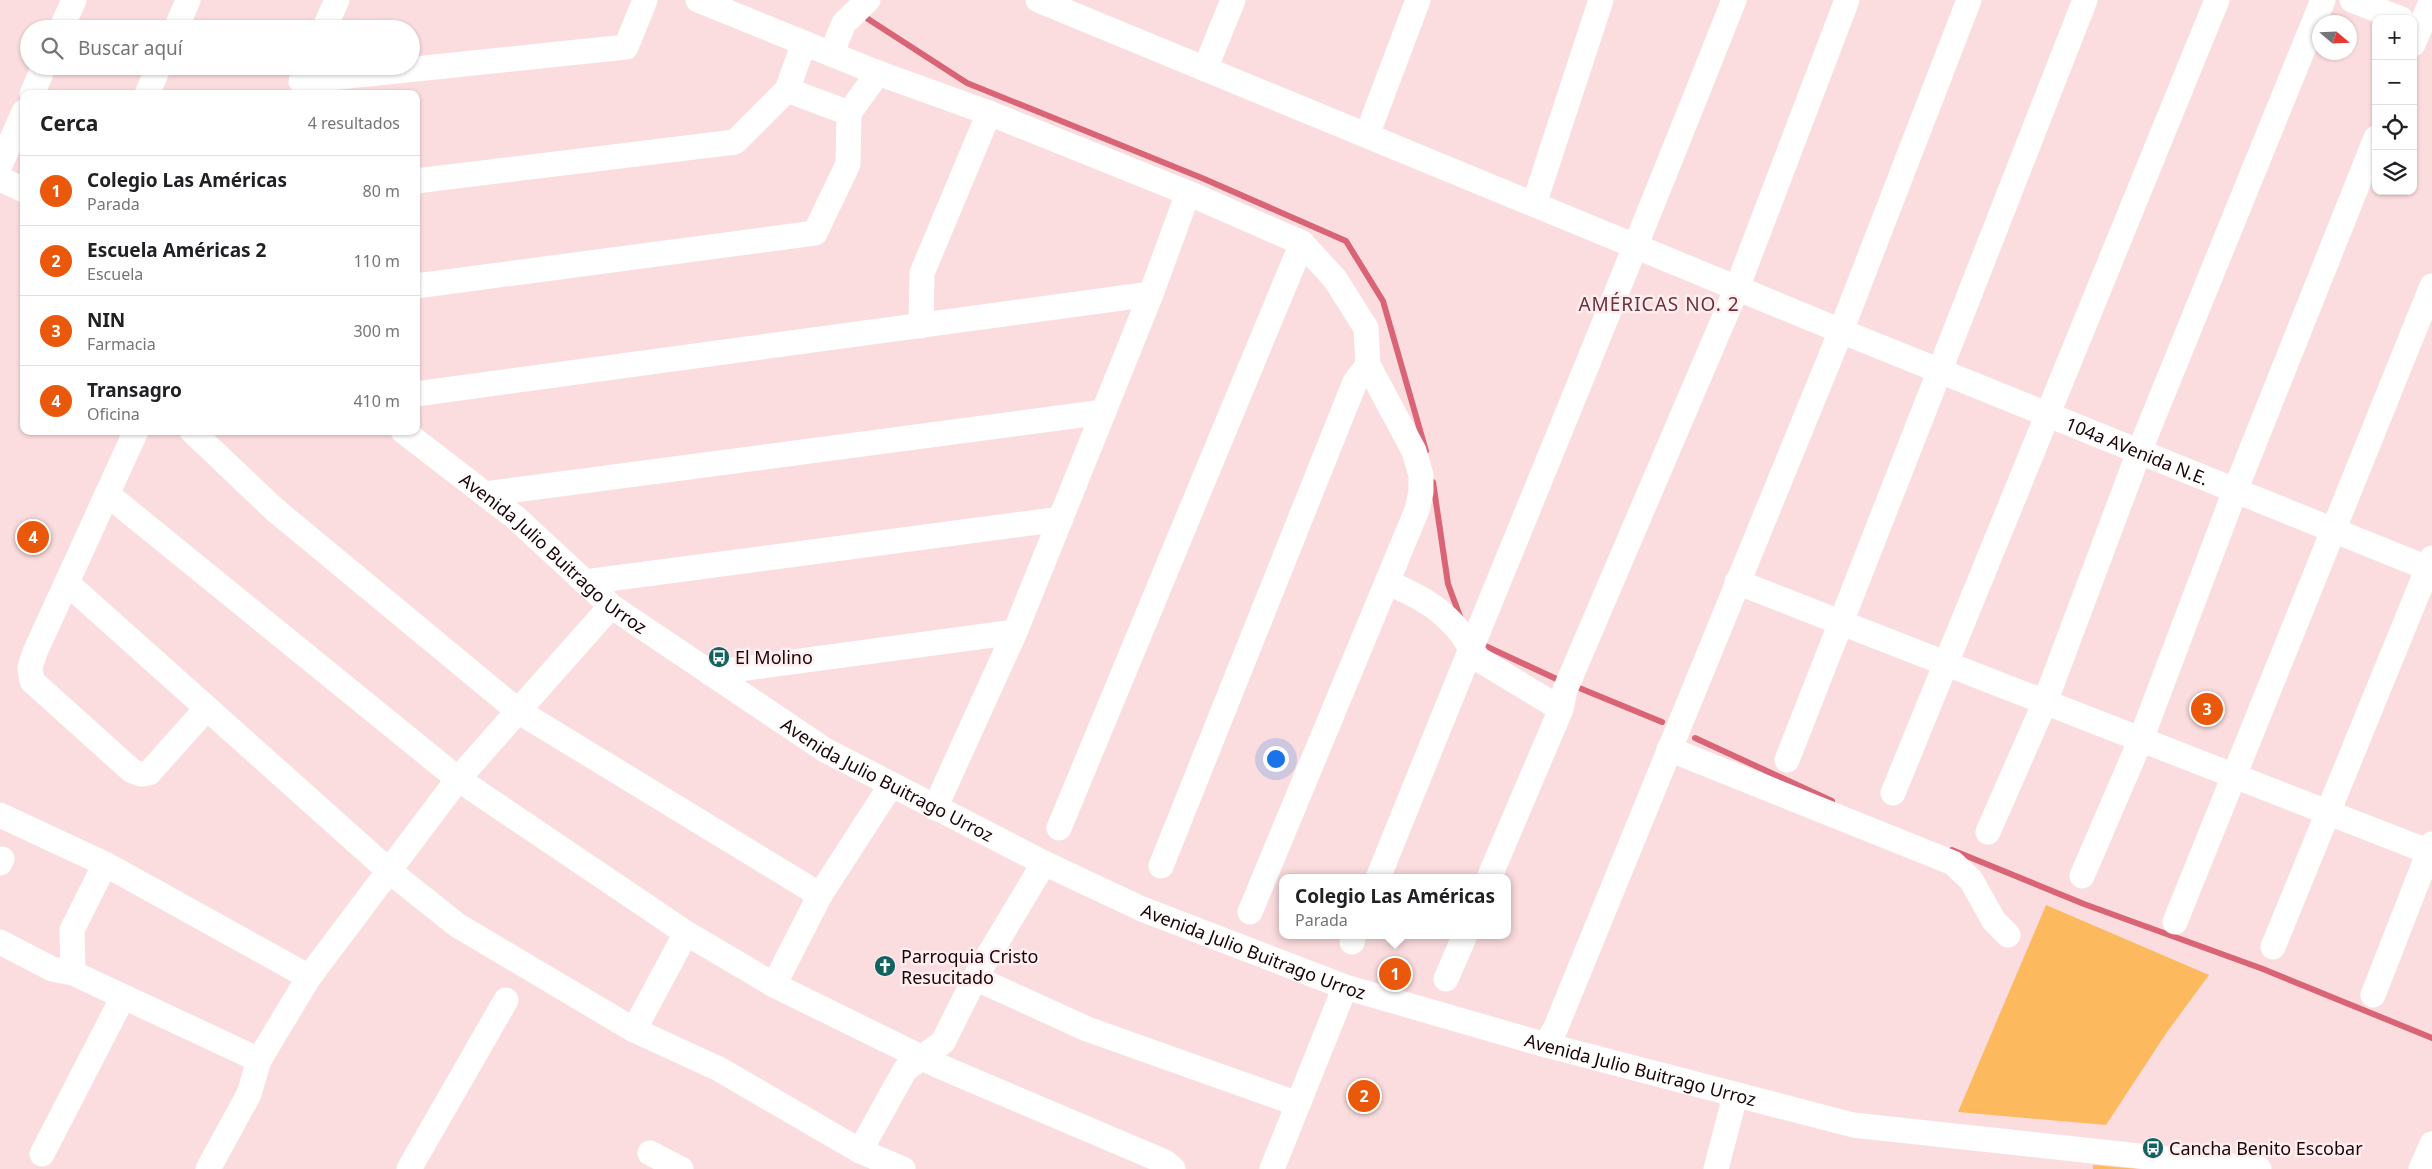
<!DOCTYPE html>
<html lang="es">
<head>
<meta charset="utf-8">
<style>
	:root { --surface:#fff; --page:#f6f6f6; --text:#202124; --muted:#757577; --line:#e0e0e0; --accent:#ea580c }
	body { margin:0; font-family:"Noto Sans",sans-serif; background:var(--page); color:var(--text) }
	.controls { position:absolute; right:15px; top:15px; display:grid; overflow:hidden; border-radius:10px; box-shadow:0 1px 4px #0004 }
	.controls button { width:45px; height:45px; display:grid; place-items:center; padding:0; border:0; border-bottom:1px solid var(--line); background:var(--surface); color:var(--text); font:25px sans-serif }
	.compass { position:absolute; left:2312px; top:15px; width:45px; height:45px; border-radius:50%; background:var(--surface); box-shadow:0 1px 4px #0004; rotate:109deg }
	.you { position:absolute; left:1275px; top:758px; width:18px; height:18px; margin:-12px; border:4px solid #fff; border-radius:50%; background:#1a73e8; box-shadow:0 0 0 8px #1a73e833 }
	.badge { display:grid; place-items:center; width:32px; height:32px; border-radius:50%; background:var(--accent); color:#fff; font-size:16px; font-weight:700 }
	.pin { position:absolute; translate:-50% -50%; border:2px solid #fff; box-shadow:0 1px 5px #0006 }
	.popup { position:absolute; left:1279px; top:874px; width:232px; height:65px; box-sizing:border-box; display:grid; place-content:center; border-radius:10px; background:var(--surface); filter:drop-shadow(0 1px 4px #0005); font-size:16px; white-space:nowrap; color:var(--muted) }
	.popup b { font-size:19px; color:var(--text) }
	.popup::after { content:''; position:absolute; left:50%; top:100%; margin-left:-10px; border:10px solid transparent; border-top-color:var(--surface) }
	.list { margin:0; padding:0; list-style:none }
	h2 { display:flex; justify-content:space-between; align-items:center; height:65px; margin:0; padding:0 20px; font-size:21px }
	h2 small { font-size:16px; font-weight:400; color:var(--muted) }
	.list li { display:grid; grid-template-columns:32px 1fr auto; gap:15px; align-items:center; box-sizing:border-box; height:70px; padding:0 20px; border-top:1px solid var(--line) }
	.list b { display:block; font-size:19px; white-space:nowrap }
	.list p { margin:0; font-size:16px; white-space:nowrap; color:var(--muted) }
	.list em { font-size:16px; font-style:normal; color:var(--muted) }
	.icon { flex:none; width:28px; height:28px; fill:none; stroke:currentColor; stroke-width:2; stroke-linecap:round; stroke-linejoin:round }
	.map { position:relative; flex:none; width:2432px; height:1169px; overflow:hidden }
	.search { position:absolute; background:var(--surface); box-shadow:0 1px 4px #0004; left:20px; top:20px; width:400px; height:55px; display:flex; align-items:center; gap:12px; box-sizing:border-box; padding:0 18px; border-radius:28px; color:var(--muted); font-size:19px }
	.panel { position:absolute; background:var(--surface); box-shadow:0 1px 4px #0004; left:20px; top:90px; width:400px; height:345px; border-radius:10px }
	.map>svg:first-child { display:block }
	.green { fill:#fdb95d }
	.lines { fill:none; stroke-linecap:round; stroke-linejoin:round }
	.stream { stroke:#d96476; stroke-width:6 }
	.minor { stroke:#fff; stroke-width:25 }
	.labels { text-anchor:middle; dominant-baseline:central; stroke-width:5; stroke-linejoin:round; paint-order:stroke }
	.street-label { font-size:18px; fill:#1c0407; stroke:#ffeeef }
	.poi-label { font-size:18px; fill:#1c0407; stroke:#ffeeef; text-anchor:start }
	.neighbourhood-label { font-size:19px; letter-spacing:1px; fill:#6f303a; stroke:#ffeeef }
</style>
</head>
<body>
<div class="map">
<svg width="2432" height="1169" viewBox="0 0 2432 1169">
	<rect width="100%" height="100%" fill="#fcdddf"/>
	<!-- green -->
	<g class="green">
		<path d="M 2046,905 L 2209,975 L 2167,1032 L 2106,1125 L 1958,1112 Z"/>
		<path d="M 2093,1165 L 2139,1169 L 2093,1169 Z"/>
	</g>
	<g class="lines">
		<!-- stream -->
		<g class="stream">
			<path d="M 863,13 L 868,19 L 967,83 L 1202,178 L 1346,241 L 1383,301 L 1426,451"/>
			<path d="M 1433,482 L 1448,584 L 1461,619"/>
			<path d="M 1479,643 L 1563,682"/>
			<path d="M 1572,685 L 1662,722"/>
			<path d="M 1695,738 L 1832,801"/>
			<path d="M 1952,850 L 2084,904 L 2263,969 L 2432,1038"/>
		</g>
		<!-- minor -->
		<g class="minor">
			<path d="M 698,0 L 878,73 L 989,113 L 1188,193 L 1302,243 L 1335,279 L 1366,328 L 1368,365 L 1414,451 L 1421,475 L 1421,492 L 1417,510 L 1250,912"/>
			<path id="s1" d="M 1038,0 L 1841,331 L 2432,570"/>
			<path d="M 2352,0 L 2401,19"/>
			<path d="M 61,29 L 74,0"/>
			<path d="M 176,29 L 188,0"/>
			<path d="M 324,29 L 337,0"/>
			<path d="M 2413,44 L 2432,0"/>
			<path d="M 831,54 L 844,23 L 868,0"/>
			<path d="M 1205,69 L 1233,0"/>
			<path d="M 301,81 L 626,47 L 645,0"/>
			<path d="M 787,90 L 849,113 L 878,73"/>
			<path d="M 32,94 L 44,66"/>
			<path d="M 147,94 L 159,66"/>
			<path d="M 1367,135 L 1418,0"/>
			<path d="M 0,165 L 24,112"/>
			<path d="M 0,179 L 24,190"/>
			<path d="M 416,181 L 735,142 L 787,90 L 804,43"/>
			<path d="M 1534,204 L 1601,0"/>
			<path d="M 416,286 L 815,233 L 848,164 L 849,113"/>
			<path d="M 921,326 L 922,273 L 989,113"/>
			<path d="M 416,394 L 1151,294"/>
			<path d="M 136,431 L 35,652 L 30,667 L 32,681 L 132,771 L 141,774 L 149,773 L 207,708"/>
			<path d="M 192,431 L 274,509 L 518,711 L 820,895"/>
			<path id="s2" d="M 403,431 L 516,518 L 611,606 L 825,750 L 1044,863 L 1142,909 L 1345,987 L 1546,1045 L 1853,1125 L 2259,1169"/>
			<path d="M 107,494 L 458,779 L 686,933 L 774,985 L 939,1066 L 1165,1162 L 1173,1169"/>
			<path d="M 485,494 L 1104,412"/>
			<path d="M 585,582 L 1061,519"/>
			<path d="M 1387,582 C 1415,595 1434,603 1455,626 C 1465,636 1469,649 1480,660 L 1561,709"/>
			<path d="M 1737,582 L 2432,853"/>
			<path d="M 67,583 L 388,870 L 457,925 L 634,1030 L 719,1069 L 860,1151 L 903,1169"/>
			<path d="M 710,673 L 1015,632"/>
			<path d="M 1669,749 L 1953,863 L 1971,880 L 1994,921 L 2008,935"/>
			<path d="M 1787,760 L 2085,0"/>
			<path d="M 1893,793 L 2217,0"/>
			<path d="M 935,808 L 1015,632 L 1151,294 L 1188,193"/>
			<path d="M 0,815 L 105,864 L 309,977"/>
			<path d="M 1059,828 L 1302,243"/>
			<path d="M 1988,832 L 2045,702 L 2139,452 L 2323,0"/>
			<path d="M 0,863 L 2,859"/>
			<path d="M 1161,866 L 1355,382 L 1368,365"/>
			<path d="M 2082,876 L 2141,739 L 2235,491 L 2376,138"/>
			<path d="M 1378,878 C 1496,585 1618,294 1734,0"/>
			<path d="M 1489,878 L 1561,709 L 1565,690 L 1737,288 L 1847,0"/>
			<path d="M 2175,922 L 2432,286"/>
			<path d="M 0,942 L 52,969 L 73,973 L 259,1060 L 309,977 L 458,779 L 611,606"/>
			<path d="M 1352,942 L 1354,935"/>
			<path d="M 2273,947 L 2432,558"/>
			<path d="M 73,973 L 72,930 L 105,864"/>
			<path d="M 975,978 L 1087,1029 L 1298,1104"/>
			<path d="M 1446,979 L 1465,935"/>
			<path d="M 774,985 L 820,895 L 891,785"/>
			<path d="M 2373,995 L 2432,844"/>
			<path d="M 634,1030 L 686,933"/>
			<path d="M 1546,1045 L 1556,1027 L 1841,331 L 1969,0"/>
			<path d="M 860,1151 L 905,1070 L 943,1042 L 975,978 L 1044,863"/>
			<path d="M 650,1153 L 681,1169"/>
			<path d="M 42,1154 L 123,997"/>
			<path d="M 208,1169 L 249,1094 L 259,1060"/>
			<path d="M 409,1169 L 506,1000"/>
			<path d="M 1272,1169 L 1345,987"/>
			<path d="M 1716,1169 L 1735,1096"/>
			<path d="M 2421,1169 L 2432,1144"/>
		</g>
	</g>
	<!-- icons -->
	<defs>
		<g id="bus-disc" transform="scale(1.125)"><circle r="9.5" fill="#126260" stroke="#ffeeef"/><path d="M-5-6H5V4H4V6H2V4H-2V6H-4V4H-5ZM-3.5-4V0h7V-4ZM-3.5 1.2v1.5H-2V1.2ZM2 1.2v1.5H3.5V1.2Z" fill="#fff"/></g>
		<g id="church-disc" transform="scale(1.125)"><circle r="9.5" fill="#126260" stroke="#ffeeef"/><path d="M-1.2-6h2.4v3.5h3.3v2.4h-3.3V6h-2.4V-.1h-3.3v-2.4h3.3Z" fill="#fff"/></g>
	</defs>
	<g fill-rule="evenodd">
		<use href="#bus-disc" x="719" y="657"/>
		<use href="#church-disc" x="885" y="966"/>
		<use href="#bus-disc" x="2153" y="1148"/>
	</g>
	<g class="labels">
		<!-- street labels -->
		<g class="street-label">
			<text stroke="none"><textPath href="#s1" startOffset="1188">104a AVenida N.E.</textPath></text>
			<text stroke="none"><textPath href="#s2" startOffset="194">Avenida Julio Buitrago Urroz</textPath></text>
			<text stroke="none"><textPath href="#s2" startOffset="599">Avenida Julio Buitrago Urroz</textPath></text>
			<text stroke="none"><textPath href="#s2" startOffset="1004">Avenida Julio Buitrago Urroz</textPath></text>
			<text stroke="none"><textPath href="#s2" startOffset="1409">Avenida Julio Buitrago Urroz</textPath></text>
		</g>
		<!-- poi labels -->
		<g class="poi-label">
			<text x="735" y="657">El Molino</text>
			<text x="901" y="956">Parroquia Cristo<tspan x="901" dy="21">Resucitado</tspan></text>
			<text x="2169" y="1148">Cancha Benito Escobar</text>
		</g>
		<!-- neighbourhood labels -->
		<g class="neighbourhood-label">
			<text x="1659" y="304">AMÉRICAS NO. 2</text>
		</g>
	</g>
</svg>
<div class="controls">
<button>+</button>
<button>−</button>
<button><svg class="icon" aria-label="locate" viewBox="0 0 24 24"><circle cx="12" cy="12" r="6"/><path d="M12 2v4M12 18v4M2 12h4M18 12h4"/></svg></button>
<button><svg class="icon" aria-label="layers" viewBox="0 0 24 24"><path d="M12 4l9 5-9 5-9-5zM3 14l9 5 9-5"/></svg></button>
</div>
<svg class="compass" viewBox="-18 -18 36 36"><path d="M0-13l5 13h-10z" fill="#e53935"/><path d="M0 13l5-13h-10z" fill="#757577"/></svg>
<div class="you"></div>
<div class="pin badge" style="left:1395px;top:974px">1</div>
<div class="popup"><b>Colegio Las Américas</b>Parada</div>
<div class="pin badge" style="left:1364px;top:1096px">2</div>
<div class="pin badge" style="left:2207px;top:709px">3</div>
<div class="pin badge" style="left:33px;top:537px">4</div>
<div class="search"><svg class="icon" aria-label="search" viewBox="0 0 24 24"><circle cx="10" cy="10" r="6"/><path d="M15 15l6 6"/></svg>Buscar aquí</div>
<section class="panel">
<h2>Cerca<small>4 resultados</small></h2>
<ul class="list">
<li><span class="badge">1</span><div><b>Colegio Las Américas</b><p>Parada</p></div><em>80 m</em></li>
<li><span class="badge">2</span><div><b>Escuela Américas 2</b><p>Escuela</p></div><em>110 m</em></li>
<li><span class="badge">3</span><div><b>NIN</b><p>Farmacia</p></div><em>300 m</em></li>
<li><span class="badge">4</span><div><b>Transagro</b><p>Oficina</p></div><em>410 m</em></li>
</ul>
</section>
</div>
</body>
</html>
